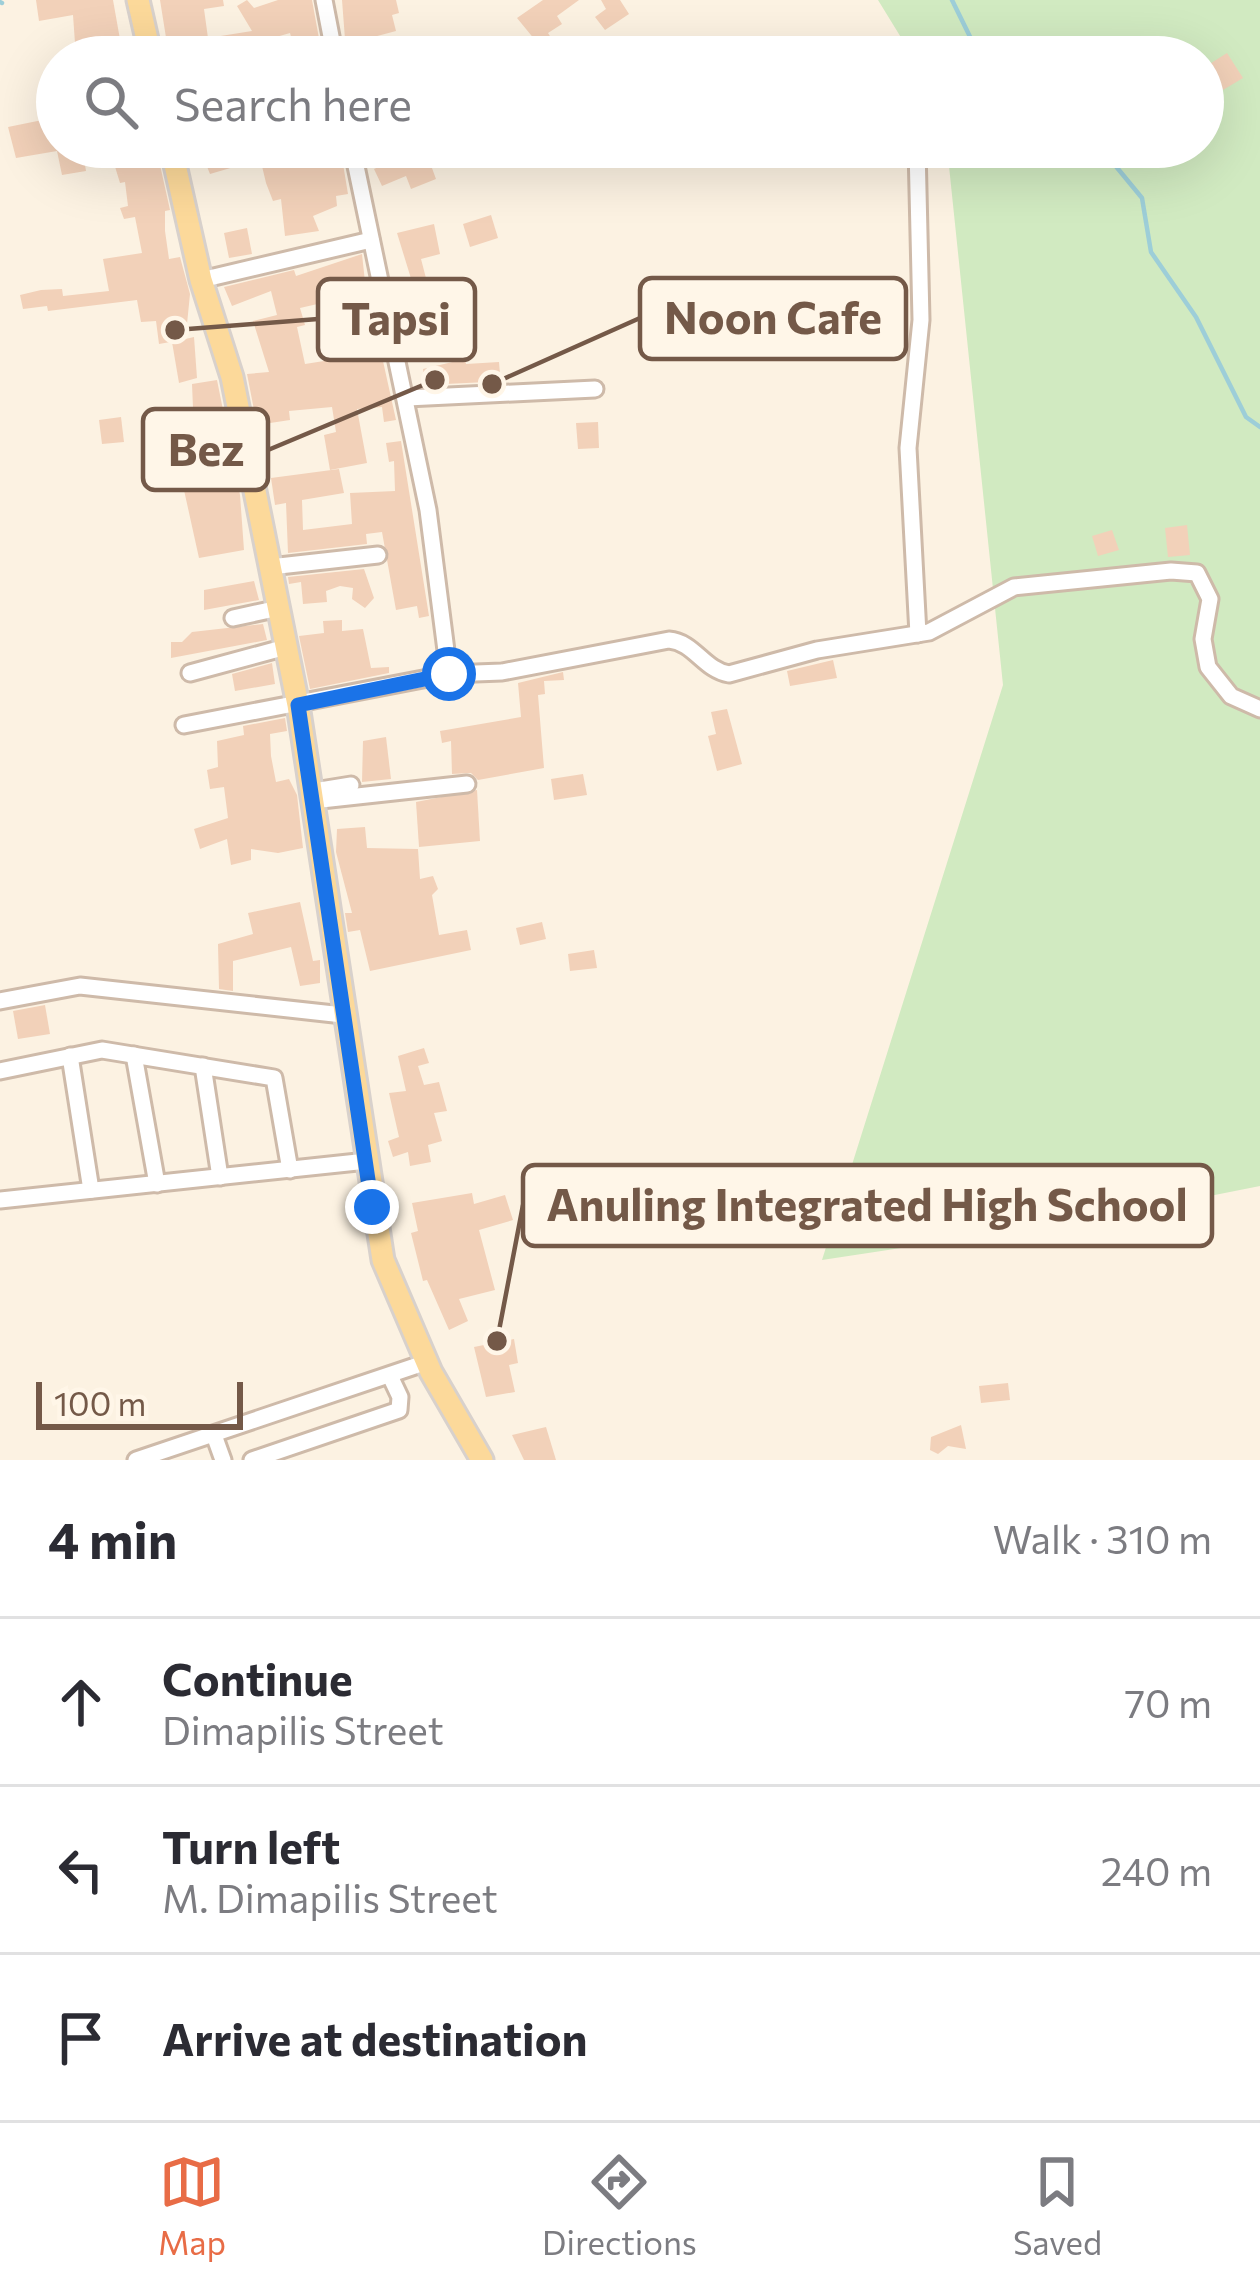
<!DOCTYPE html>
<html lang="en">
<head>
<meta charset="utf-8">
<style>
	:root { --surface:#fff; --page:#f7f7f7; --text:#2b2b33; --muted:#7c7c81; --line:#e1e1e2; --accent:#e86c46 }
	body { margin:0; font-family:Commissioner,sans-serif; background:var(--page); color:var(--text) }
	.scale { position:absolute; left:36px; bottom:30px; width:207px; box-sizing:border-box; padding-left:12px; border:6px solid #745948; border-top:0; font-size:33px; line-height:42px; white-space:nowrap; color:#745948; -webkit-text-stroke:9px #fff6e8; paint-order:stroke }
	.stop { position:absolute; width:36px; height:36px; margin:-27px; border:9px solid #1a73e8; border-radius:50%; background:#fff }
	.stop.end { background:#1a73e8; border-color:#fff; box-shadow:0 3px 12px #0008 }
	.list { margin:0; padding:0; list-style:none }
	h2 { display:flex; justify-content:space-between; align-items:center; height:156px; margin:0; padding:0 48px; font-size:51px }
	h2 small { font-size:39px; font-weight:400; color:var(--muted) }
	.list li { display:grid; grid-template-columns:78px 1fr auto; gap:36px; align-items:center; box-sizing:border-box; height:168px; padding:0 48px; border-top:3px solid var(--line) }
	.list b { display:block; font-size:45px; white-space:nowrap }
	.list p { margin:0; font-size:39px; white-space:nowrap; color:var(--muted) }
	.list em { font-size:39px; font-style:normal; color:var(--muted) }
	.icon { flex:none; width:66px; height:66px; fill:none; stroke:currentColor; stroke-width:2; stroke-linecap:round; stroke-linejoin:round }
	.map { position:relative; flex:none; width:1260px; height:1460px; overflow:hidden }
	.search { position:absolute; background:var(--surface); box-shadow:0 12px 48px #0002; left:36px; right:36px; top:36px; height:132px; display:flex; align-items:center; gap:30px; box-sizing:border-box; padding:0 42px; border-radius:66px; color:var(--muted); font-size:45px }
	.sheet { height:660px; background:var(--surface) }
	nav { display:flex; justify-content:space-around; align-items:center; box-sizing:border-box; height:168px; border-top:3px solid var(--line); background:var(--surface); font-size:33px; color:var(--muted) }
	nav a { display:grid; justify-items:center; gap:6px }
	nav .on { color:var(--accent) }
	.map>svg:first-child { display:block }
	.green { fill:#d1eac1 }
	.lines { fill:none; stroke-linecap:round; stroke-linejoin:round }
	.stream { stroke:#9dced8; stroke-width:4.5 }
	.building { fill:#f2d1b9 }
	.minor-casing { stroke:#cebaa9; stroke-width:21 }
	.major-casing { stroke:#d8d1cc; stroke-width:27 }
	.minor { stroke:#fff; stroke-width:15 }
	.major { stroke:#fcd99a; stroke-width:21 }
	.route { stroke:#1a73e8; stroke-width:15 }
	.leader { fill:none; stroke:#745948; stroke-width:4.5 }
	.callout-dot { fill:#745948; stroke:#fff6e8; stroke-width:4.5 }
	.callout { fill:#fff6e8; stroke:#745948; stroke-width:4.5 }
	.callout-label { font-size:45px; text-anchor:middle; font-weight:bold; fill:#745948 }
</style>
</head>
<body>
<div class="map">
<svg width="1260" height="1460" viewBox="0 0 1260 1460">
	<rect width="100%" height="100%" fill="#fcf2e2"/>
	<!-- green -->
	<path class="green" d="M 878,0 L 1260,0 L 1260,1186 L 1099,1218 L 822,1260 L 1003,685 L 947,147 L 1203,147 L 1203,57 L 913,57 Z"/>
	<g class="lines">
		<!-- stream -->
		<g class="stream">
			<path d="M 952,0 L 977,51 L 986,57"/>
			<path d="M 0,2 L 2,3"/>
			<path d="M 1100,147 L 1142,198 L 1151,252 L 1196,317 L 1246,417 L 1260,427"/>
		</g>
	</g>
	<!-- building -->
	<g class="building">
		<path d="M 36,0 L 113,0 L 121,45 L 130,57 L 76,57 L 73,15 L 39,21 Z"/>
		<path d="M 160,0 L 223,0 L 224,6 L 204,9 L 208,38 L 252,31 L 237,6 L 247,0 L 254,8 L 278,0 L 312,0 L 320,44 L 295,51 L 290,33 L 255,43 L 256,57 L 226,52 L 226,46 L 208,49 L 207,42 L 168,50 Z"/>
		<path d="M 342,0 L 396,0 L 399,13 L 392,15 L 396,31 L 366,39 L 367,47 L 346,52 Z"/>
		<path d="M 543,0 L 579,0 L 557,16 L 562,24 L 548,33 L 563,57 L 549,57 L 517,18 Z"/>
		<path d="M 601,0 L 620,0 L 629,14 L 605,30 L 595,17 L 606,9 Z"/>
		<path d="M 1227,53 L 1243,78 L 1223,90 L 1208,65 Z"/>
		<path d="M 57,117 L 57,147 L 82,147 L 86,171 L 62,175 L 57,151 L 16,158 L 8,127 Z"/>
		<path d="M 109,147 L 156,147 L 170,210 L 165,211 L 165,231 L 169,259 L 180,257 L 190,294 L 187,324 L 172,329 L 176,341 L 159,344 L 156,321 L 141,322 L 137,300 L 48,311 L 47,306 L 23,309 L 20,295 L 41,290 L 62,289 L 63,296 L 109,291 L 103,259 L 142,253 L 135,217 L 124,219 L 120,208 L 128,206 L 125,182 L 120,183 Z"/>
		<path d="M 215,147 L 241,147 L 244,164 L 210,174 L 202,154 Z"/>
		<path d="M 290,147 L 292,158 L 341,152 L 348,194 L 336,196 L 337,206 L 313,216 L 319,231 L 285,236 L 281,199 L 273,201 L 266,183 L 262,166 L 271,164 L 269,150 Z"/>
		<path d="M 410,153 L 415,163 L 429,160 L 436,179 L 411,189 L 406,176 L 382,186 L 374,169 Z"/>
		<path d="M 491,215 L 498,238 L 470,247 L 463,224 Z"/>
		<path d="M 434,224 L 440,254 L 421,259 L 427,282 L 439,280 L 445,302 L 440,310 L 414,317 L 413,310 L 399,314 L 397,302 L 410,299 L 407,286 L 413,285 L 397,233 Z"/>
		<path d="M 247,228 L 252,254 L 229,258 L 224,233 Z"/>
		<path d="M 362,254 L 365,282 L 345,287 L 348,297 L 300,308 L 305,325 L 297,327 L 305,364 L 381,352 L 396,420 L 384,422 L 382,407 L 357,409 L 367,463 L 330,470 L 324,435 L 336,432 L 332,407 L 289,411 L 290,420 L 257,425 L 247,374 L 269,372 L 253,321 L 277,315 L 271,291 L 232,306 L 224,287 L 294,270 L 296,276 Z"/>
		<path d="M 194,337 L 197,378 L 179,383 L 172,342 Z"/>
		<path d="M 465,359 L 466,364 L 499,362 L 500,374 L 486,375 L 487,382 L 425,385 L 423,369 Z"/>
		<path d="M 217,380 L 240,495 L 244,550 L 199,558 L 182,481 L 202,478 L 203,467 L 197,445 L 181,447 L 178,424 L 166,426 L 164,413 L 193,408 L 192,384 Z"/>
		<path d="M 121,417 L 124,442 L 102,444 L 99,420 Z"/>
		<path d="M 598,422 L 599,448 L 578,449 L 576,423 Z"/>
		<path d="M 401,441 L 429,616 L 419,618 L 417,606 L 396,610 L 382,532 L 366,534 L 367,544 L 288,553 L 286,503 L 275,505 L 271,478 L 339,469 L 344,493 L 302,500 L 303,530 L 352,524 L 350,493 L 395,491 L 394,461 L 389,462 L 386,443 Z"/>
		<path d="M 1187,525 L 1190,555 L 1168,557 L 1165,528 Z"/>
		<path d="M 1112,530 L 1119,550 L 1098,556 L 1092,536 Z"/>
		<path d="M 364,569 L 374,598 L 365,608 L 352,599 L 353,588 L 340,586 L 326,591 L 327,602 L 303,604 L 301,582 L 289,584 L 288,577 Z"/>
		<path d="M 254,581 L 259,600 L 204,610 L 204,590 Z"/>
		<path d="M 342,620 L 342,631 L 363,629 L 371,668 L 389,667 L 389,673 L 310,689 L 299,636 L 324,633 L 323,621 Z"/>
		<path d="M 263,624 L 267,640 L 171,658 L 171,642 L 182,642 L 192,632 Z"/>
		<path d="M 833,660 L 837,678 L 790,686 L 787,671 Z"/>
		<path d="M 272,663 L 275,684 L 235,691 L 232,674 Z"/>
		<path d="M 563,672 L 564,680 L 544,681 L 545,694 L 538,695 L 544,768 L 478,780 L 471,773 L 452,774 L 451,741 L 442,743 L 440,731 L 521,717 L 518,683 Z"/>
		<path d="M 727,709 L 742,764 L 717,771 L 708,736 L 716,734 L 711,712 Z"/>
		<path d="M 285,718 L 287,731 L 270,734 L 271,756 L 276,782 L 289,779 L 297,795 L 303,848 L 278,853 L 251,849 L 251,860 L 231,865 L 227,839 L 200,849 L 194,829 L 228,818 L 224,787 L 210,789 L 207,770 L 218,767 L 217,741 L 244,735 L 243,726 Z"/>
		<path d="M 386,737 L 391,779 L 362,782 L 363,741 Z"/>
		<path d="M 583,774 L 587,795 L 554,800 L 551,779 Z"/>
		<path d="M 477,790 L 480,841 L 419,847 L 416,802 Z"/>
		<path d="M 365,827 L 367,848 L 418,849 L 420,879 L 433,876 L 438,889 L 432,895 L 439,935 L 467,930 L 471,950 L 370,971 L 360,930 L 348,932 L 345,913 L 352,913 L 336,852 L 337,829 Z"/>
		<path d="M 300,902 L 313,961 L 320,960 L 320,983 L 300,986 L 291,947 L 233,961 L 233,991 L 219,989 L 218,944 L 253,934 L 248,913 Z"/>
		<path d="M 542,922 L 546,939 L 520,945 L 516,928 Z"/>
		<path d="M 594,950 L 597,968 L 570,971 L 568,954 Z"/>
		<path d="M 45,1005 L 50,1034 L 18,1039 L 13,1011 Z"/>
		<path d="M 424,1048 L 429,1063 L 418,1066 L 424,1085 L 439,1082 L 447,1111 L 434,1113 L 442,1141 L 428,1145 L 431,1162 L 410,1166 L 408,1152 L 393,1157 L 388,1141 L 399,1137 L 389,1093 L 406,1091 L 398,1056 Z"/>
		<path d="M 472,1193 L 474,1204 L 505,1195 L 513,1220 L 479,1230 L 495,1290 L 459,1299 L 468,1321 L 449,1330 L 427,1280 L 423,1281 L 411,1233 L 418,1231 L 412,1203 Z"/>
		<path d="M 514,1339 L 518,1363 L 509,1365 L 515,1392 L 486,1397 L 474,1347 Z"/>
		<path d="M 1008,1383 L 1010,1400 L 981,1403 L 979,1386 Z"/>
		<path d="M 961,1425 L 966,1449 L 948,1446 L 938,1454 L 930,1450 L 931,1437 Z"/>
		<path d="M 546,1427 L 556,1460 L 524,1460 L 512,1435 Z"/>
	</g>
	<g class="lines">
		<!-- minor casing -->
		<g class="minor-casing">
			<g id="minor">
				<path d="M 324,0 L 335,57"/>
				<path d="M 352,147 L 428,510 L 449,674"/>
				<path d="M 917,147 L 921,320 L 908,448 L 918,634"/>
				<path d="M 201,280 L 371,240"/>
				<path d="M 407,398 L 595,389"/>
				<path d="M 270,567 L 378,555"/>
				<path d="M 233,618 L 279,608"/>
				<path d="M 190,673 L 286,647"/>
				<path d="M 184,725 L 449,674 L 502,672 L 669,640 C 694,642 704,670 729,674 L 817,650 L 929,632 L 1014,587 L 1171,571 L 1197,573 L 1210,599 L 1203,639 L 1208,667 L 1231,696 L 1260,709"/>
				<path d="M 314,791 L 351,785"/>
				<path d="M 312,801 L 467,784"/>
				<path d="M 0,1001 L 80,986 L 343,1015"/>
				<path d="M 134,1055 L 157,1184"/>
				<path d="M 70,1056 L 91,1190"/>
				<path d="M 203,1066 L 220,1177"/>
				<path d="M 0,1071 L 102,1050 L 274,1078 L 290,1170"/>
				<path d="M 0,1200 L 367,1161"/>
				<path d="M 214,1435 L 223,1460"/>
				<path d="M 136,1460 L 427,1362"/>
				<path d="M 252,1460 L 399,1410 L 400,1397 L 391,1378"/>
			</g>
		</g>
		<!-- major casing -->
		<g class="major-casing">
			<g id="major">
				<path d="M 138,0 L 151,57"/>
				<path d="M 171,147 L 201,280 L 232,377 L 298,705 L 383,1260 L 431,1372 L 482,1460"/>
			</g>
		</g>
		<!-- minor -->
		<use href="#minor" class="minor"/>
		<!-- major -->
		<use href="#major" class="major"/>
	</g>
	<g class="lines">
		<!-- route -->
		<path class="route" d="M 372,1207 L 298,705 L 449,674"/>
	</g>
	<!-- callouts -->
	<path class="leader" d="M492 384L640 318M175 330L318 319M435 380L268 450M497 1341L523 1205"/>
	<g class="callout-dot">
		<circle cx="492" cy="384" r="12"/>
		<circle cx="175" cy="330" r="12"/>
		<circle cx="435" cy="380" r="12"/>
		<circle cx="497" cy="1341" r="12"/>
	</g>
	<g class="callout">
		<rect x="640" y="278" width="266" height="81" rx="12"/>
		<rect x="318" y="279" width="157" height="81" rx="12"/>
		<rect x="143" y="409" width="125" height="81" rx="12"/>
		<rect x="523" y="1165" width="689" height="81" rx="12"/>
	</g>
	<g class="callout-label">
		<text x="773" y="334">Noon Cafe</text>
		<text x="396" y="335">Tapsi</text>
		<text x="206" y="466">Bez</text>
		<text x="867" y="1221">Anuling Integrated High School</text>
	</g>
</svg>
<div class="scale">100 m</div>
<div class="stop" style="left:449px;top:674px"></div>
<div class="stop end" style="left:372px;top:1207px"></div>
<div class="search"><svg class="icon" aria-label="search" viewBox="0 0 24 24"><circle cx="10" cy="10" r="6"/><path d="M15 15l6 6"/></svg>Search here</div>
</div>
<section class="sheet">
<h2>4 min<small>Walk · 310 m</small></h2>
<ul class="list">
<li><svg class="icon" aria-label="ahead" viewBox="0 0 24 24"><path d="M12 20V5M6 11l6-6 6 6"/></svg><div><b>Continue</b><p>Dimapilis Street</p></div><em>70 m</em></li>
<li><svg class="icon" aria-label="left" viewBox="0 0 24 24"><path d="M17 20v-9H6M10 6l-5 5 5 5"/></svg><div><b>Turn left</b><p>M. Dimapilis Street</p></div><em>240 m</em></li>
<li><svg class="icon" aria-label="arrive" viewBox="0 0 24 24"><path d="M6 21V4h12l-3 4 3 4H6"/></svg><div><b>Arrive at destination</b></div></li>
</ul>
</section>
<nav>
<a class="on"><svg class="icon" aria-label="map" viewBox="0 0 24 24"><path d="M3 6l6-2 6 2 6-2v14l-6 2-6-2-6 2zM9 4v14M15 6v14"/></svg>Map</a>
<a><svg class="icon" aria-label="directions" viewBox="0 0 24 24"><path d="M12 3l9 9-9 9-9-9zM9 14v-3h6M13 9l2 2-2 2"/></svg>Directions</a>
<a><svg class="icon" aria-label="saved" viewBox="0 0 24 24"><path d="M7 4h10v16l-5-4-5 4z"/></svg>Saved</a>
</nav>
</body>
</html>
